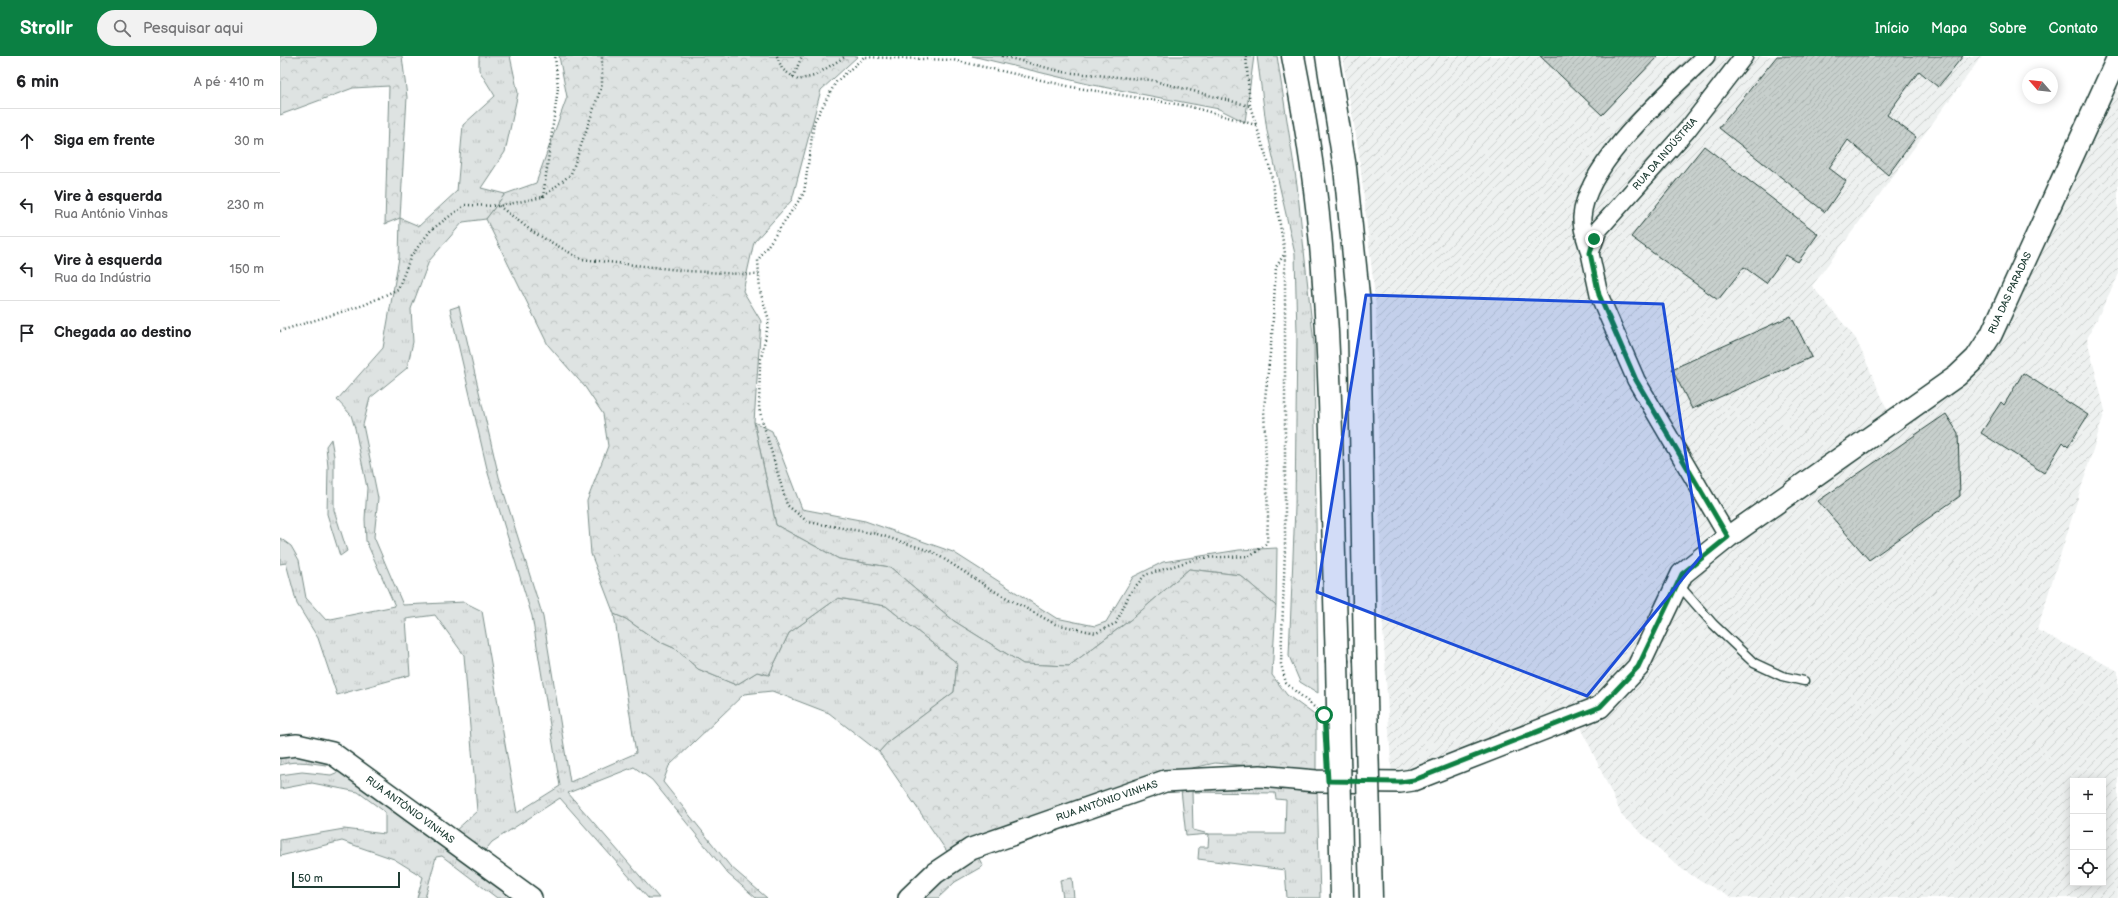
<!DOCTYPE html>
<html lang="pt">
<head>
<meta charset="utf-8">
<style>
	:root { --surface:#fff; --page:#f2f2f2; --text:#202124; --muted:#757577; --line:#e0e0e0; --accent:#0b8043 }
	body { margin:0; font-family:"Balsamiq Sans",sans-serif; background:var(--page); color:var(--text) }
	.controls { position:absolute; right:12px; bottom:12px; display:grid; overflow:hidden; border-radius:0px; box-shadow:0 2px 10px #0003 }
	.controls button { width:36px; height:36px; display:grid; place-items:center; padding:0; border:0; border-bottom:1px solid var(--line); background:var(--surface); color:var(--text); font:20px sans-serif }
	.compass { position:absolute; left:1742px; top:12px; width:36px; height:36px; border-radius:50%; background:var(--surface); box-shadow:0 2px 10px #0003; rotate:298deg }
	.scale { position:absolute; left:12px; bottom:10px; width:108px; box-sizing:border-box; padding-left:4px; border:2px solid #1f3d34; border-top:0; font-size:11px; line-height:14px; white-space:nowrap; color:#1f3d34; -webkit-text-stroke:3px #fff; paint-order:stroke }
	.stop { position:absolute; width:12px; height:12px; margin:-9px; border:3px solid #0b8043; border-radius:50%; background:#fff }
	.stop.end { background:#0b8043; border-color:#fff; box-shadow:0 1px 4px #0008 }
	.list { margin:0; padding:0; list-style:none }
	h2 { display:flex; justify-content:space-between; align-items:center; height:52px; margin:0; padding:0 16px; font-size:17px }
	h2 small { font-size:13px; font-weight:400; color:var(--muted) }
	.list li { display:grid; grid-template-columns:26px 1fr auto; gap:12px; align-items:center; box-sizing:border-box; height:64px; padding:0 16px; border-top:1px solid var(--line) }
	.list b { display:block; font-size:15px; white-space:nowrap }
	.list p { margin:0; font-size:13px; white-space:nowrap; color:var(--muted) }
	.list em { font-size:13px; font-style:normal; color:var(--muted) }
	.icon { flex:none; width:22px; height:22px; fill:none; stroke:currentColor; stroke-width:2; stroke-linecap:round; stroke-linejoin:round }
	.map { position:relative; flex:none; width:1838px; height:842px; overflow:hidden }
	header { display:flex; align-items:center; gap:24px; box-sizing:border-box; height:56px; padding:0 20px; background:var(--accent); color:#fff }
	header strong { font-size:19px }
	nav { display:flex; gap:22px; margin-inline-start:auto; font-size:14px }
	.search { width:280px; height:36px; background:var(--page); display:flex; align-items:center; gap:10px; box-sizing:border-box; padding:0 14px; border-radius:22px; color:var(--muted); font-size:15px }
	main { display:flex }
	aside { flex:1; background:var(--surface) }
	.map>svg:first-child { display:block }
	.industrial { fill:url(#industrial-furrows); fill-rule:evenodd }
	.grass { fill:url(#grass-tufts); stroke:#7e908b; fill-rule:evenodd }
	.forest { fill:url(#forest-crowns); stroke:#7e908b }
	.building { fill:url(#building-hatch); stroke:#1f3d34 }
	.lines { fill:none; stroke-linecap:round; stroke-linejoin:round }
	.service-casing { stroke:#1f3d34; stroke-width:11 }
	.minor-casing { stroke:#1f3d34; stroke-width:20 }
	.tertiary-casing { stroke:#1f3d34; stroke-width:24 }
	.motorway-casing { stroke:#1f3d34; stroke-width:25 }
	.path { stroke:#1f3d34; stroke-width:2.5; stroke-dasharray:1 3; stroke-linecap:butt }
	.service { stroke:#fff; stroke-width:8 }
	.minor { stroke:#fff; stroke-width:17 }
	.tertiary { stroke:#fff; stroke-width:21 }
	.motorway { stroke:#fff; stroke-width:22 }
	.motorway-bridge-casing { stroke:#1f3d34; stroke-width:25; stroke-linecap:butt }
	.motorway-bridge { stroke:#fff; stroke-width:22 }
	.route { stroke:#0b8043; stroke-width:5 }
	.marked { fill:#1d4ed8; fill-opacity:0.2; stroke:#1d4ed8; stroke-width:3; stroke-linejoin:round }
	.labels { text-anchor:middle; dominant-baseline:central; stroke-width:4; stroke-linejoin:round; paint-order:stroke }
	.street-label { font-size:10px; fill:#1f3d34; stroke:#fff }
</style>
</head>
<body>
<header>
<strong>Strollr</strong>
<div class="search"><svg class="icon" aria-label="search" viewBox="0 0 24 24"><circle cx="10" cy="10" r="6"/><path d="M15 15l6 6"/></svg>Pesquisar aqui</div>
<nav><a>Início</a><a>Mapa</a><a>Sobre</a><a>Contato</a></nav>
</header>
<main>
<aside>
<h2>6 min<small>A pé · 410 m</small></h2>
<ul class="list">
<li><svg class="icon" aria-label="ahead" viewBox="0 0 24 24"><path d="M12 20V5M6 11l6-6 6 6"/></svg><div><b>Siga em frente</b></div><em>30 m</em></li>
<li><svg class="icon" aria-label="left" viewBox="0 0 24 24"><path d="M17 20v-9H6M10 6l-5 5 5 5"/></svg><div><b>Vire à esquerda</b><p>Rua António Vinhas</p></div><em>230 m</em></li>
<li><svg class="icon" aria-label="left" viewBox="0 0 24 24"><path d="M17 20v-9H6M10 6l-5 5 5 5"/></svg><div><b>Vire à esquerda</b><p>Rua da Indústria</p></div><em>150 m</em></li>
<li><svg class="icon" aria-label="arrive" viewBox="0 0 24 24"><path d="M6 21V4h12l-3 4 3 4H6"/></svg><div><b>Chegada ao destino</b></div></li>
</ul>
</aside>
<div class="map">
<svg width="1838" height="842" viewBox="0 0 1838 842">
	<defs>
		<pattern id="industrial-furrows" width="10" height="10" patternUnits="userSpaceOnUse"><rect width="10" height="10" fill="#eef1f0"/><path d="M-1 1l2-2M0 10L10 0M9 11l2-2" fill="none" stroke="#ccd0ce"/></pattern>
		<pattern id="grass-tufts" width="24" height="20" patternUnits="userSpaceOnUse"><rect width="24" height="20" fill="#dee3e2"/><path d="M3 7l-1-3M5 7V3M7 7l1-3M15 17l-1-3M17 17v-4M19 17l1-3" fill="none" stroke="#bec4c2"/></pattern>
		<pattern id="forest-crowns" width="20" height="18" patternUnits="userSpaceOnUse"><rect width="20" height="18" fill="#dee3e2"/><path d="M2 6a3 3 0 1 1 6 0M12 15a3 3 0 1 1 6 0" fill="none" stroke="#bec4c2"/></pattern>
		<pattern id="building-hatch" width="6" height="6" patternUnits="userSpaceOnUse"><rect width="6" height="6" fill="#c7cfcc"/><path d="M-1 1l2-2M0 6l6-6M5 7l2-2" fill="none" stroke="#aab3b0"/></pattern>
	</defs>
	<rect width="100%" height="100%" fill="#fff"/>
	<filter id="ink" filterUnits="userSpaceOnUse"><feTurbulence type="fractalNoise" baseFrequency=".025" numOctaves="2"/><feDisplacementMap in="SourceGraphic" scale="8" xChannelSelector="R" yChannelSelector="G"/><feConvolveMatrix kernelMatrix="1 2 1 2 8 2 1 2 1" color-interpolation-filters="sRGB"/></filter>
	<g filter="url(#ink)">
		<!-- industrial -->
		<g class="industrial">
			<path d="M 1062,0 L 1702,0 L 1532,230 L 1576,283 L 1608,355 L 1440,470 L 1406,499 L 1390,519 L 1362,580 L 1347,606 L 1333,623 L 1316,638 L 1297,649 L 1112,725 L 1101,538 L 1096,251 L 1079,97 Z"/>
			<path d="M 1838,18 L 1838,220 L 1807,283 L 1825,355 L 1757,574 L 1838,615 L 1838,842 L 1451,842 L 1403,814 L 1342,760 L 1300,669 L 1316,659 L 1409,520 L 1697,308 ZM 1793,725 L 1823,725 L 1823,827 L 1793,827 Z"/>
		</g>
		<!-- grass -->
		<g class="grass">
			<path d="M 199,0 L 230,0 L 238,37 L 225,96 L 201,132 L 225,138 L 206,163 L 183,166 L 149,205 L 131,253 L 133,286 L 127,312 L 90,342 L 83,369 L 98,442 L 94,481 L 123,549 L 184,546 L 202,555 L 237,757 L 280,730 L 252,560 L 208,417 L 170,253 L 179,250 L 219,421 L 263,561 L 290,726 L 356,697 L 334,558 L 346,563 L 376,584 L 396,593 L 418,613 L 456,629 L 477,616 L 489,619 L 509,577 L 558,542 L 606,550 L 677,607 L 674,636 L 610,684 L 599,696 L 549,657 L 492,635 L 464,638 L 389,710 L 383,726 L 450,810 L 487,842 L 476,842 L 448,818 L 372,724 L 354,711 L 288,737 L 379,842 L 368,842 L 280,742 L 212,786 L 203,797 L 174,776 L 197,755 L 184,599 L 155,559 L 126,563 L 130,619 L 57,639 L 38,582 L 17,548 L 6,507 L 0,508 L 0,482 L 11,490 L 19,504 L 26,542 L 46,564 L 115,550 L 86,485 L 85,463 L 87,432 L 75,372 L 71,359 L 57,344 L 103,292 L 119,202 L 120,162 L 139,170 L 177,135 L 183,69 L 215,40 L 199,14 Z"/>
			<path d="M 977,0 L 997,0 L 1017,129 L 1034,288 L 1038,637 L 1020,626 L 1009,600 L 1015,451 L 1017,278 L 1015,198 L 987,75 Z"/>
			<path d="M 474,366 L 492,375 L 522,453 L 585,465 L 673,496 L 776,562 L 815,570 L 826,566 L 853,521 L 883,506 L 959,494 L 997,492 L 996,550 L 960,519 L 909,513 L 854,561 L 789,610 L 743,608 L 674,565 L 610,511 L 559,503 L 496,469 Z"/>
			<path d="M 51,383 L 54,400 L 54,454 L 67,495 L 60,500 L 47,458 L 48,411 L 46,390 Z"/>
			<path d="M 14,697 L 43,703 L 53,710 C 36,708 17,703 0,709 L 0,699 Z"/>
			<path d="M 63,714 L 238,842 L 217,842 L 162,800 L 156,801 L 145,842 L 137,842 L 143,821 L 114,803 L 62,785 L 0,800 L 0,784 L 64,773 L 105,778 L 105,756 L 78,736 L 32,727 L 0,733 L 0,719 L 22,716 L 51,719 Z"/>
			<path d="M 1006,728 L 1037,733 L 1040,842 L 1007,842 L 1005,814 L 918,803 L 919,791 L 928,791 L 929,778 L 906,780 L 901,734 ZM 912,736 L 995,737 L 996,743 L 1006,744 L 1005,778 L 929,778 L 913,774 Z"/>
			<path d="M 697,799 L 703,810 L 675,826 L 658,842 L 642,842 L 666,820 Z"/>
			<path d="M 792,822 L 794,842 L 783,842 L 780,824 Z"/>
		</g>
		<!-- forest -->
		<g class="forest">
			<path d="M 0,0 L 122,0 L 127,41 L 120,162 L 105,168 L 109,30 L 73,32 L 0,59 Z"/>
			<path d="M 279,0 L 578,0 L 541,34 L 512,144 L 474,186 L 463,235 L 481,265 L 474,366 L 496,469 L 559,503 L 610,511 L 674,565 L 743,608 L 789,610 L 854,561 L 909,513 L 960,519 L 996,550 L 992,619 L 1007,639 L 1036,660 L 1036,715 L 935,707 L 872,721 L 668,797 L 599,696 L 610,684 L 674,636 L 677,607 L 606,550 L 558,542 L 509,577 L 489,619 L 477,616 L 456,629 L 418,613 L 396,593 L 376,584 L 346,563 L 334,558 L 311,498 L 307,445 L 328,390 L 323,358 L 305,331 L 268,289 L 206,163 L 225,138 L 256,127 L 287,41 Z"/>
			<path d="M 692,0 L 974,0 L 965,66 L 939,53 L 808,28 Z"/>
		</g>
		<!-- building -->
		<g class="building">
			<path d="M 1260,0 L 1378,0 L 1322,59 Z"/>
			<path d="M 1497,0 L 1683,0 L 1658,31 L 1639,15 L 1607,59 L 1636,81 L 1608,119 L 1568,84 L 1549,112 L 1566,125 L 1545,156 L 1439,72 Z"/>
			<path d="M 1424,90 L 1538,178 L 1518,206 L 1506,199 L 1486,227 L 1464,211 L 1438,244 L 1351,181 Z"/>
			<path d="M 1511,260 L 1532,301 L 1412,353 L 1392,313 Z"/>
			<path d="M 1743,317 L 1808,359 L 1788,391 L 1783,386 L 1764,417 L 1701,377 L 1721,346 L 1724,349 Z"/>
			<path d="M 1666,358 L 1678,377 L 1680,440 L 1589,504 L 1538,445 Z"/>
		</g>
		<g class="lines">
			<!-- service casing -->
			<g class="service-casing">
				<path id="service" d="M 1398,528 L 1433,568 L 1474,607 L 1502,620 L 1524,625"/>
			</g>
			<!-- minor casing -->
			<g class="minor-casing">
				<g id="minor">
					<path d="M 1310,197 C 1307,186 1301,172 1302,161 C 1306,107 1388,37 1426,0"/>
					<path d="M 1448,481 L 1356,324 L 1319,239 L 1310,197 L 1318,174 L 1407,74 L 1464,0"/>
				</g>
			</g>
			<!-- tertiary casing -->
			<g class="tertiary-casing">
				<g id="tertiary">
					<path d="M 0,691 L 17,689 L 52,697 L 251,842"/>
					<path d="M 629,842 L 655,817 L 691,793 L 885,725 L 980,720 L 1036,725 L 1120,726 L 1133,724 L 1320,651 L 1358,611 L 1402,518 L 1448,481 L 1677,320 L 1696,302 L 1711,279 L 1838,1"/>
				</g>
			</g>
			<!-- motorway casing -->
			<g class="motorway-casing">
				<g id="motorway">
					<path d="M 1013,0 C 1027,71 1038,142 1043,214 C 1053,344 1052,474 1057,604"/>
					<path d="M 1047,0 L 1065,112 L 1079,249 L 1085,603"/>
				</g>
			</g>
			<!-- path -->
			<g class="path">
				<path d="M 497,0 L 502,13 L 518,24 L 534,20 L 566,0"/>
				<path d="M 722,0 L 783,16 L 871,24 L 970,50"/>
				<path d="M 966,0 L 970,50 L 990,112 L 1005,197 L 1005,492 L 1001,608 L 1006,627 L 1040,656"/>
				<path d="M 513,21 L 522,0"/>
				<path d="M 976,69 L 908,50 L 792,31 L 673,4 L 584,1 L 556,26 L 534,66 L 524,137 L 478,204 L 480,235 L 489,264 L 480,307 L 479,353 L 507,449 L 528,466 L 597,478 L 653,496 L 714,535 L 775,568 L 816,577 L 836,567 L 850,537 L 865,519 L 919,502 L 971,500 L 987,487 L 988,460 L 984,352 L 992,279 L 996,211 L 1005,197"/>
				<path d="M 263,141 L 278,32 L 275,0"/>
				<path d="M 219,150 L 253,176 L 301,203 L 408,215 L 479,219"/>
				<path d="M 0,275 L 84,249 L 118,233 L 131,200 L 151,174 L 185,149 L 219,150 L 263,141 L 291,118 L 322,29 L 322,0"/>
			</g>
			<!-- service -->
			<use href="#service" class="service"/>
			<!-- minor -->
			<use href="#minor" class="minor"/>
			<!-- tertiary -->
			<use href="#tertiary" class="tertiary"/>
			<!-- motorway -->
			<use href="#motorway" class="motorway"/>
			<!-- motorway-bridge casing -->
			<g class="motorway-bridge-casing">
				<g id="motorway-bridge">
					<path d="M 1085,603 L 1091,842"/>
					<path d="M 1057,604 L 1062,842"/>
				</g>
			</g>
			<!-- motorway-bridge -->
			<use href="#motorway-bridge" class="motorway-bridge"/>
		</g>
	</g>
	<g class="lines" filter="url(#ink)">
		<!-- route -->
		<path class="route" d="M 1044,659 L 1048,725 L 1120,726 L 1134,724 L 1320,651 L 1358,611 L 1402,518 L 1448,481 L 1356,324 L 1319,239 L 1310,197 L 1314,183"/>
	</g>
	<!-- marked area -->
	<path class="marked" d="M 1086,239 L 1383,248 L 1421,500 L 1307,640 L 1037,536 Z"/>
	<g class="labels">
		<!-- street labels -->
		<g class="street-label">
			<text transform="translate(1385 98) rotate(-49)">RUA DA INDÚSTRIA</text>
			<text transform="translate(1730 237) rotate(-65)">RUA DAS PARADAS</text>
			<text transform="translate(827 745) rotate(-19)">RUA ANTÓNIO VINHAS</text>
			<text transform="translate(130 754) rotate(36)">RUA ANTÓNIO VINHAS</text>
		</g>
	</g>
</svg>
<div class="controls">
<button>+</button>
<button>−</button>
<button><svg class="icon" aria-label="locate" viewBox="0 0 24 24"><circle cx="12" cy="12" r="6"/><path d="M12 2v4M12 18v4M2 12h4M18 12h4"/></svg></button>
</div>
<svg class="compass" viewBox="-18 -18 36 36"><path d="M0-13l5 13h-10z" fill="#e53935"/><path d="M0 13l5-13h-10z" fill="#757577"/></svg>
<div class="scale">50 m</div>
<div class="stop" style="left:1044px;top:659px"></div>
<div class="stop end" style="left:1314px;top:183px"></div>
</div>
</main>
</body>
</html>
